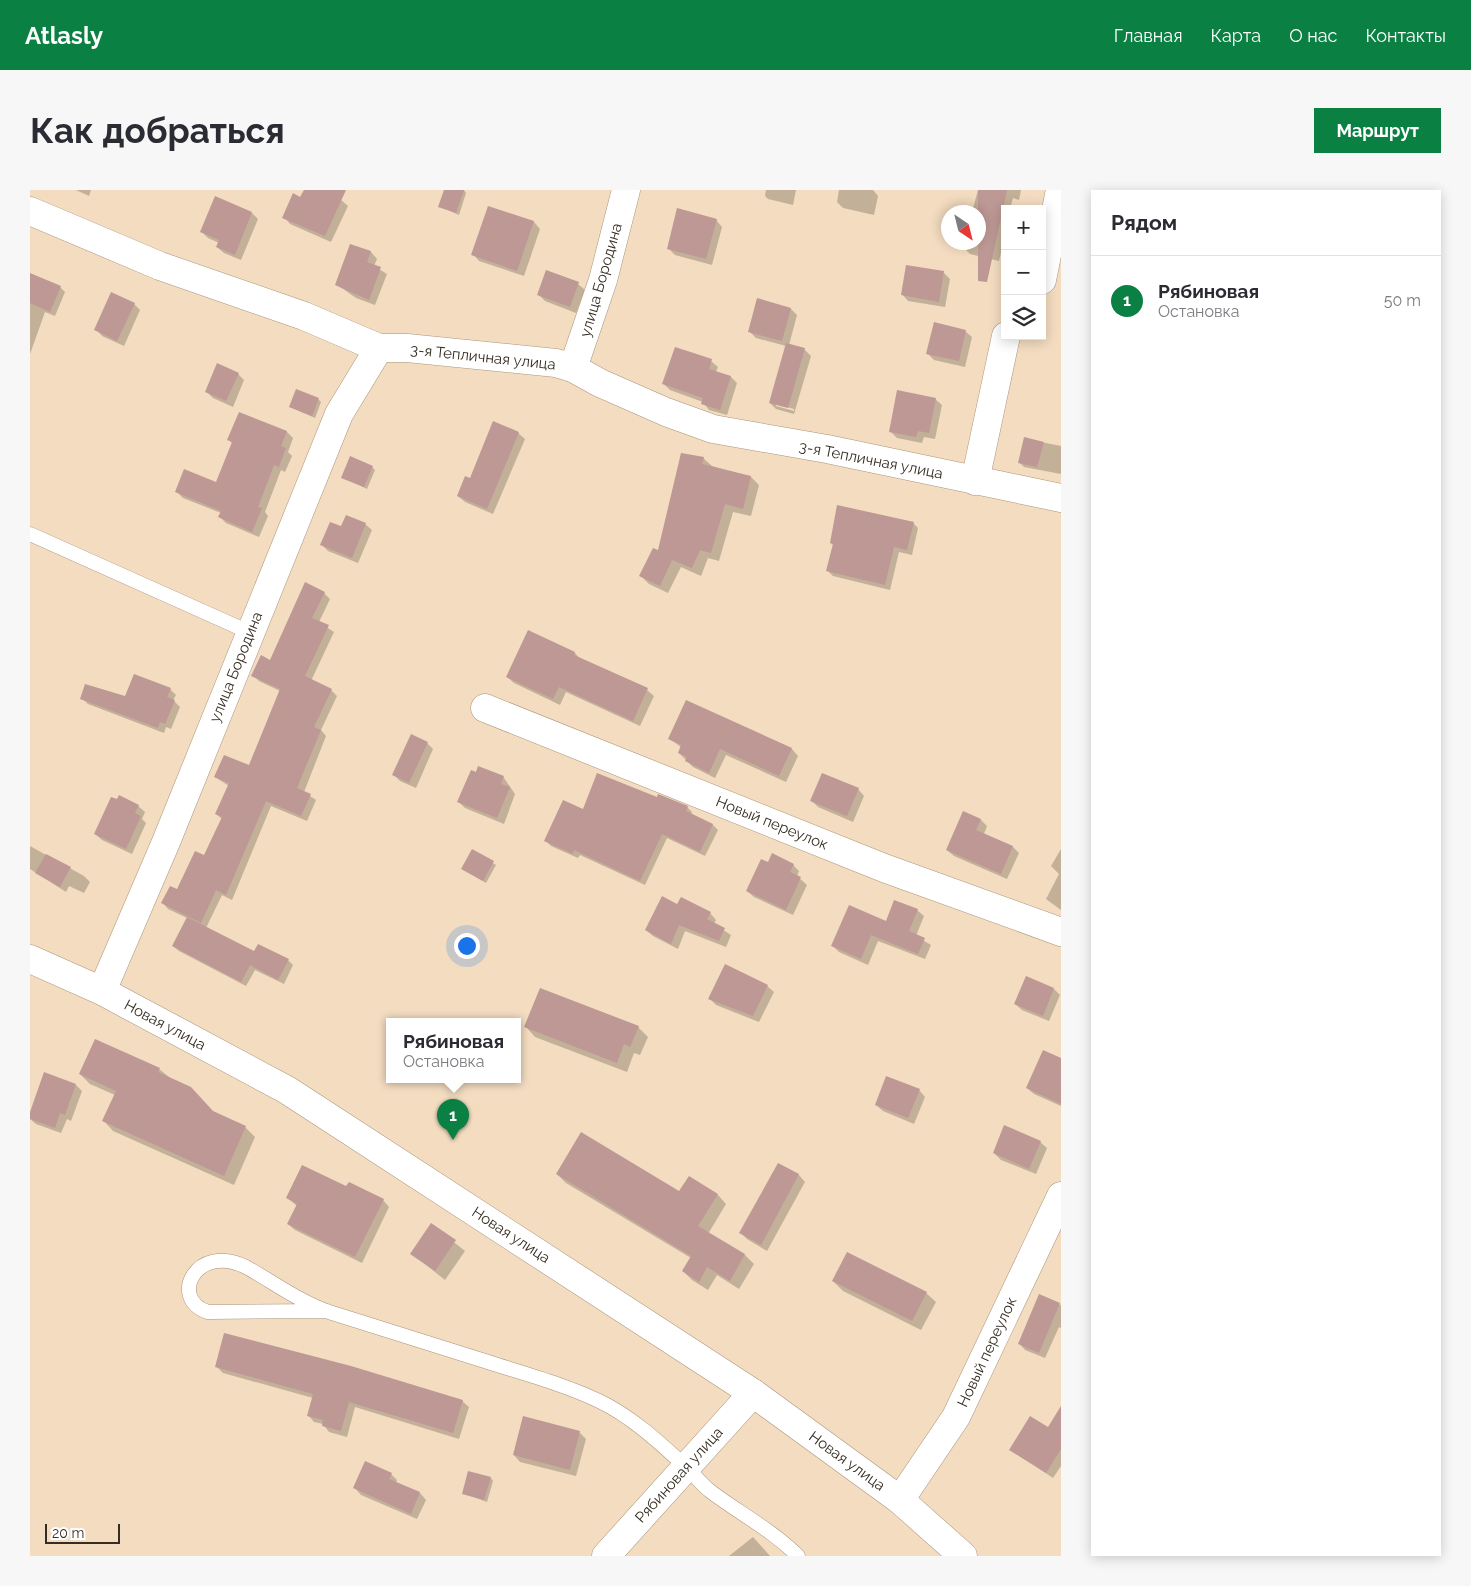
<!DOCTYPE html>
<html lang="ru">
<head>
<meta charset="utf-8">
<style>
	:root { --surface:#fff; --page:#f7f7f7; --text:#2b2b33; --muted:#7c7c81; --line:#e1e1e2; --accent:#0b8043 }
	body { margin:0; font-family:Raleway,sans-serif; background:var(--page); color:var(--text) }
	.controls { position:absolute; right:15px; top:15px; display:grid; overflow:hidden; border-radius:0px; box-shadow:0 2px 12px #0003 }
	.controls button { width:45px; height:45px; display:grid; place-items:center; padding:0; border:0; border-bottom:1px solid var(--line); background:var(--surface); color:var(--text); font:25px sans-serif }
	.compass { position:absolute; left:911px; top:15px; width:45px; height:45px; border-radius:50%; background:var(--surface); box-shadow:0 2px 12px #0003; rotate:145deg }
	.scale { position:absolute; left:15px; bottom:12px; width:75px; box-sizing:border-box; padding-left:5px; border:2px solid #352d22; border-top:0; font-size:14px; line-height:18px; white-space:nowrap; color:#352d22; -webkit-text-stroke:4px #fff; paint-order:stroke }
	.you { position:absolute; left:436px; top:755px; width:18px; height:18px; margin:-12px; border:4px solid #fff; border-radius:50%; background:#1a73e8; box-shadow:0 0 0 8px #1a73e833 }
	.badge { display:grid; place-items:center; width:32px; height:32px; border-radius:50%; background:var(--accent); color:#fff; font-size:16px; font-weight:700 }
	.pin { position:absolute; translate:-50% -41px; filter:drop-shadow(0 1px 2px #0008) }
	.pin::after { content:''; position:absolute; top:26px; width:18px; height:15px; background:inherit; clip-path:polygon(0 0,100% 0,50% 100%) }
	.popup { position:absolute; left:356px; top:828px; width:135px; height:65px; box-sizing:border-box; display:grid; place-content:center; border-radius:0px; background:var(--surface); filter:drop-shadow(0 1px 4px #0005); font-size:16px; white-space:nowrap; color:var(--muted) }
	.popup b { font-size:19px; color:var(--text) }
	.popup::after { content:''; position:absolute; left:50%; top:100%; margin-left:-10px; border:10px solid transparent; border-top-color:var(--surface) }
	.list { margin:0; padding:0; list-style:none }
	h2 { display:flex; justify-content:space-between; align-items:center; height:65px; margin:0; padding:0 20px; font-size:21px }
	h2 small { font-size:16px; font-weight:400; color:var(--muted) }
	.list li { display:grid; grid-template-columns:32px 1fr auto; gap:15px; align-items:center; box-sizing:border-box; height:90px; padding:0 20px; border-top:1px solid var(--line) }
	.list b { display:block; font-size:19px; white-space:nowrap }
	.list p { margin:0; font-size:16px; white-space:nowrap; color:var(--muted) }
	.list em { font-size:16px; font-style:normal; color:var(--muted) }
	.icon { flex:none; width:28px; height:28px; fill:none; stroke:currentColor; stroke-width:2; stroke-linecap:round; stroke-linejoin:round }
	.map { position:relative; flex:none; width:1031px; height:1366px; overflow:hidden; border-radius:0px }
	header { display:flex; align-items:center; gap:30px; box-sizing:border-box; height:70px; padding:0 25px; background:var(--accent); color:#fff }
	header strong { font-size:24px }
	nav { display:flex; gap:28px; margin-inline-start:auto; font-size:18px }
	.intro { display:flex; align-items:center; justify-content:space-between; box-sizing:border-box; height:120px; padding:0 30px }
	h1 { margin:0; font-size:35px }
	.button { padding:12px 22px; border-radius:0px; background:var(--accent); color:#fff; font-size:18px; font-weight:700 }
	main { display:flex; gap:30px; padding:0 30px }
	aside { flex:1; background:var(--surface); border-radius:0px; box-shadow:0 2px 12px #0003 }
	.map>svg:first-child { display:block }
	.shadow { fill:#0003; fill-rule:evenodd }
	.building { fill:#bd9895 }
	.lines { fill:none; stroke-linecap:round; stroke-linejoin:round }
	.lane-casing { stroke:#aa957a; stroke-width:15 }
	.street-casing { stroke:#aa957a; stroke-width:29 }
	.secondary-casing { stroke:#aa957a; stroke-width:29 }
	.lane { stroke:#fff; stroke-width:14 }
	.street { stroke:#fff; stroke-width:28 }
	.secondary { stroke:#fff; stroke-width:28 }
	.labels { text-anchor:middle; dominant-baseline:central; stroke-width:4.5; stroke-linejoin:round; paint-order:stroke }
	.street-label { font-size:15px; fill:#352d22; stroke:#fff }
</style>
</head>
<body>
<header>
<strong>Atlasly</strong>
<nav><a>Главная</a><a>Карта</a><a>О нас</a><a>Контакты</a></nav>
</header>
<div class="intro"><h1>Как добраться</h1><a class="button">Маршрут</a></div>
<main>
<div class="map">
<svg width="1031" height="1366" viewBox="0 0 1031 1366">
	<rect width="100%" height="100%" fill="#f3dcc0"/>
	<!-- shadow -->
	<g class="shadow">
		<path d="M 46,0 L 61,0 L 59,6 Z"/>
		<path d="M 275,0 L 290,0 L 311,10 L 318,16 L 301,52 L 260,34 L 254,27 L 271,9 Z"/>
		<path d="M 415,0 L 434,0 L 436,3 L 429,25 L 409,16 Z"/>
		<path d="M 736,0 L 766,0 L 763,15 L 738,9 L 735,6 Z"/>
		<path d="M 809,0 L 843,0 L 848,6 L 844,25 L 813,18 L 807,12 Z"/>
		<path d="M 948,0 L 991,0 L 989,10 L 983,8 L 980,19 L 975,19 L 975,46 L 969,71 L 940,64 L 934,58 L 935,52 L 948,52 L 948,22 L 942,22 Z"/>
		<path d="M 459,17 L 504,32 L 510,39 L 494,86 L 449,71 L 443,64 Z"/>
		<path d="M 222,23 L 228,29 L 211,70 L 194,63 L 187,57 L 189,53 L 178,48 L 171,41 Z"/>
		<path d="M 686,30 L 692,37 L 682,75 L 645,65 L 638,58 Z"/>
		<path d="M 321,55 L 341,62 L 347,69 L 344,76 L 357,84 L 345,115 L 326,108 L 306,94 Z"/>
		<path d="M 913,82 L 920,89 L 915,117 L 878,111 L 872,104 Z"/>
		<path d="M 0,84 L 30,97 L 35,102 L 25,126 L 15,122 L 0,164 Z"/>
		<path d="M 548,94 L 555,100 L 546,123 L 515,111 L 508,104 Z"/>
		<path d="M 104,114 L 110,120 L 94,156 L 72,146 L 66,139 Z"/>
		<path d="M 761,119 L 767,125 L 759,155 L 774,159 L 781,166 L 764,224 L 746,219 L 740,213 L 756,156 L 726,148 L 719,141 ZM 746,214 L 764,219 L 764,221 L 746,216 Z"/>
		<path d="M 935,141 L 942,147 L 935,177 L 904,170 L 898,164 Z"/>
		<path d="M 681,171 L 688,177 L 686,182 L 701,187 L 707,193 L 697,225 L 679,220 L 673,212 L 640,200 L 634,194 Z"/>
		<path d="M 208,184 L 214,190 L 203,217 L 183,208 L 176,201 Z"/>
		<path d="M 288,209 L 291,212 L 285,228 L 260,217 Z"/>
		<path d="M 905,209 L 912,215 L 905,249 L 894,247 L 892,253 L 867,248 L 860,241 Z"/>
		<path d="M 210,224 L 257,242 L 263,248 L 258,262 L 262,266 L 255,282 L 251,280 L 235,322 L 238,326 L 229,347 L 196,333 L 190,327 L 191,323 L 153,308 L 146,301 L 187,294 L 203,254 L 199,250 Z"/>
		<path d="M 488,243 L 495,249 L 463,324 L 435,312 L 428,306 L 440,289 Z"/>
		<path d="M 995,249 L 1031,256 L 1031,284 L 994,277 L 990,273 Z"/>
		<path d="M 673,268 L 682,276 L 721,287 L 729,295 L 721,326 L 703,322 L 689,371 L 678,368 L 671,386 L 651,377 L 638,403 L 619,394 L 610,385 L 628,362 Z"/>
		<path d="M 342,277 L 345,280 L 337,299 L 312,287 Z"/>
		<path d="M 883,333 L 888,338 L 882,365 L 869,362 L 860,400 L 803,386 L 798,381 L 804,356 L 801,353 Z"/>
		<path d="M 335,334 L 342,340 L 328,373 L 298,361 L 292,355 L 312,338 Z"/>
		<path d="M 294,403 L 300,409 L 289,432 L 304,442 L 281,491 L 301,500 L 307,506 L 291,540 L 296,546 L 274,602 L 286,610 L 277,631 L 241,616 L 202,710 L 192,705 L 176,738 L 225,763 L 258,770 L 263,775 L 254,794 L 225,780 L 216,796 L 149,761 L 143,756 L 157,728 L 138,719 L 133,713 L 147,701 L 174,666 L 192,629 L 186,624 L 199,596 L 185,587 L 219,577 L 250,501 L 229,491 L 223,485 L 241,471 Z"/>
		<path d="M 499,442 L 545,463 L 551,470 L 617,500 L 624,506 L 610,536 L 536,502 L 530,515 L 484,493 L 477,487 Z"/>
		<path d="M 140,499 L 146,505 L 143,510 L 150,517 L 141,539 L 136,537 L 134,543 L 58,514 L 52,508 L 96,508 Z"/>
		<path d="M 657,512 L 762,559 L 768,566 L 756,592 L 696,565 L 685,588 L 663,577 L 649,563 L 652,558 L 639,548 Z"/>
		<path d="M 397,553 L 403,559 L 386,598 L 370,591 L 364,585 Z"/>
		<path d="M 448,578 L 474,588 L 485,604 L 474,634 L 435,618 L 429,612 Z"/>
		<path d="M 828,599 L 834,606 L 823,632 L 788,617 L 782,611 Z"/>
		<path d="M 627,609 L 657,617 L 662,622 L 661,625 L 683,635 L 688,640 L 675,666 L 637,648 L 615,695 L 550,665 L 548,668 L 521,656 L 516,651 Z"/>
		<path d="M 108,616 L 115,622 L 112,629 L 116,633 L 102,664 L 72,650 L 65,644 Z"/>
		<path d="M 934,622 L 951,630 L 957,636 L 954,644 L 983,657 L 989,663 L 977,689 L 924,666 L 917,660 Z"/>
		<path d="M 0,656 L 54,686 L 60,692 L 54,703 L 39,696 L 36,702 L 0,679 Z"/>
		<path d="M 1031,659 L 1031,720 L 1016,709 L 1029,684 L 1021,676 Z"/>
		<path d="M 443,661 L 466,675 L 456,693 L 436,681 Z"/>
		<path d="M 739,674 L 763,675 L 769,681 L 767,686 L 777,695 L 763,725 L 724,707 L 717,701 Z"/>
		<path d="M 648,715 L 680,723 L 686,730 L 684,734 L 701,745 L 696,757 L 655,741 L 648,759 L 623,746 L 616,740 Z"/>
		<path d="M 887,720 L 894,726 L 886,746 L 901,755 L 895,769 L 848,751 L 838,775 L 809,762 L 802,755 Z"/>
		<path d="M 737,796 L 744,802 L 729,832 L 686,815 L 679,808 Z"/>
		<path d="M 1024,799 L 1030,805 L 1019,831 L 992,820 L 985,814 Z"/>
		<path d="M 496,837 L 608,837 L 618,847 L 610,865 L 604,863 L 597,882 L 505,847 Z"/>
		<path d="M 1031,869 L 1031,916 L 1004,904 L 997,898 Z"/>
		<path d="M 129,879 L 184,923 L 215,937 L 225,947 L 204,995 L 83,941 L 74,931 L 85,905 L 60,894 L 50,884 Z"/>
		<path d="M 46,895 L 52,901 L 41,931 L 37,929 L 31,943 L 6,934 L 0,929 L 0,926 Z"/>
		<path d="M 889,900 L 895,907 L 884,934 L 853,921 L 846,915 Z"/>
		<path d="M 1010,952 L 1017,958 L 1006,984 L 971,970 L 964,963 Z"/>
		<path d="M 749,974 L 769,985 L 775,992 L 737,1061 L 717,1049 L 711,1043 Z"/>
		<path d="M 527,984 L 650,1003 L 688,1005 L 696,1014 L 678,1044 L 715,1065 L 724,1074 L 709,1099 L 687,1085 L 678,1100 L 662,1090 L 653,1081 L 661,1068 L 536,993 Z"/>
		<path d="M 317,998 L 353,1010 L 359,1017 L 332,1073 L 265,1040 L 258,1034 L 267,1016 L 258,1008 Z"/>
		<path d="M 402,1035 L 435,1061 L 415,1090 L 381,1063 Z"/>
		<path d="M 803,1091 L 896,1103 L 906,1112 L 891,1140 L 813,1101 Z"/>
		<path d="M 1009,1106 L 1031,1115 L 1031,1138 L 1029,1137 L 1015,1168 L 995,1160 L 989,1153 Z"/>
		<path d="M 187,1177 L 432,1211 L 439,1217 L 429,1249 L 325,1217 L 317,1247 L 299,1242 L 293,1234 L 284,1232 L 278,1225 L 283,1208 L 193,1183 Z"/>
		<path d="M 1031,1237 L 1031,1276 L 1023,1288 L 981,1260 L 1018,1239 Z"/>
		<path d="M 549,1242 L 556,1249 L 546,1286 L 490,1272 L 484,1265 Z"/>
		<path d="M 361,1284 L 367,1290 L 366,1293 L 390,1303 L 396,1310 L 387,1329 L 331,1305 L 325,1298 Z"/>
		<path d="M 461,1288 L 463,1291 L 457,1312 L 433,1303 Z"/>
		<path d="M 723,1347 L 740,1366 L 699,1366 Z"/>
	</g>
	<!-- building -->
	<g class="building">
		<path d="M 274,0 L 316,0 L 295,46 L 252,28 L 263,3 L 270,7 Z"/>
		<path d="M 414,0 L 434,0 L 426,23 L 408,17 Z"/>
		<path d="M 948,0 L 977,0 L 957,92 L 948,91 Z"/>
		<path d="M 185,6 L 222,22 L 205,65 L 186,57 L 189,50 L 170,42 Z"/>
		<path d="M 458,16 L 504,31 L 487,81 L 441,65 Z"/>
		<path d="M 647,18 L 687,29 L 676,69 L 637,59 Z"/>
		<path d="M 320,54 L 341,61 L 337,72 L 351,77 L 339,110 L 305,95 Z"/>
		<path d="M 876,75 L 914,81 L 909,112 L 871,105 Z"/>
		<path d="M 516,80 L 549,92 L 540,117 L 507,105 Z"/>
		<path d="M 0,83 L 31,96 L 20,122 L 0,113 Z"/>
		<path d="M 81,102 L 105,113 L 87,151 L 64,140 Z"/>
		<path d="M 727,108 L 761,118 L 752,151 L 718,142 Z"/>
		<path d="M 904,132 L 936,140 L 929,171 L 896,164 Z"/>
		<path d="M 756,153 L 775,158 L 758,218 L 739,213 Z"/>
		<path d="M 645,157 L 682,169 L 679,179 L 701,186 L 690,220 L 671,214 L 673,208 L 632,194 Z"/>
		<path d="M 187,173 L 209,183 L 196,211 L 175,202 Z"/>
		<path d="M 266,199 L 289,208 L 282,226 L 259,217 Z"/>
		<path d="M 867,200 L 906,208 L 899,243 L 888,241 L 886,247 L 859,242 Z"/>
		<path d="M 209,222 L 257,241 L 251,256 L 256,258 L 249,277 L 244,275 L 228,317 L 232,318 L 222,342 L 188,327 L 191,321 L 145,302 L 154,279 L 186,292 L 202,252 L 197,250 Z"/>
		<path d="M 463,231 L 489,242 L 457,319 L 427,306 L 435,286 L 440,288 Z"/>
		<path d="M 994,247 L 1014,252 L 1007,277 L 988,273 Z"/>
		<path d="M 651,263 L 674,267 L 672,274 L 721,286 L 713,319 L 695,314 L 681,363 L 670,360 L 662,378 L 642,370 L 630,396 L 609,386 L 623,358 L 628,360 Z"/>
		<path d="M 320,266 L 343,276 L 334,297 L 311,288 Z"/>
		<path d="M 807,315 L 884,332 L 877,360 L 864,357 L 855,395 L 796,381 L 803,354 L 800,353 Z"/>
		<path d="M 316,325 L 336,333 L 322,368 L 290,355 L 300,332 L 311,336 Z"/>
		<path d="M 275,392 L 295,402 L 282,428 L 299,435 L 275,486 L 302,499 L 284,537 L 291,540 L 267,598 L 281,604 L 271,626 L 236,611 L 196,705 L 186,700 L 171,733 L 131,713 L 140,696 L 147,699 L 165,661 L 174,665 L 192,627 L 185,624 L 199,593 L 184,587 L 194,565 L 219,575 L 250,499 L 221,486 L 231,465 L 240,470 Z"/>
		<path d="M 498,440 L 545,462 L 544,465 L 618,498 L 603,531 L 529,497 L 523,509 L 476,487 Z"/>
		<path d="M 104,484 L 141,498 L 137,507 L 145,510 L 135,534 L 130,532 L 128,538 L 50,509 L 55,494 L 95,506 Z"/>
		<path d="M 656,510 L 762,558 L 749,586 L 690,559 L 679,583 L 655,571 L 657,567 L 648,563 L 651,555 L 638,549 Z"/>
		<path d="M 381,544 L 398,552 L 379,593 L 362,585 Z"/>
		<path d="M 448,576 L 474,586 L 471,594 L 480,597 L 467,628 L 427,612 L 441,580 L 446,582 Z"/>
		<path d="M 567,583 L 627,607 L 628,604 L 658,616 L 656,621 L 683,634 L 670,662 L 632,644 L 610,691 L 544,660 L 543,664 L 514,651 L 533,610 L 553,619 Z"/>
		<path d="M 792,583 L 829,598 L 817,626 L 780,611 Z"/>
		<path d="M 89,605 L 109,615 L 105,623 L 111,626 L 96,659 L 64,644 L 81,607 L 87,609 Z"/>
		<path d="M 933,621 L 951,629 L 946,640 L 983,656 L 971,684 L 916,660 Z"/>
		<path d="M 442,659 L 464,671 L 453,691 L 431,679 Z"/>
		<path d="M 742,663 L 764,674 L 760,682 L 771,687 L 756,720 L 716,701 L 731,669 L 738,672 Z"/>
		<path d="M 16,664 L 41,677 L 30,697 L 5,683 Z"/>
		<path d="M 632,706 L 647,714 L 651,707 L 681,722 L 677,729 L 695,738 L 689,751 L 649,735 L 641,754 L 615,740 Z"/>
		<path d="M 864,710 L 888,719 L 879,741 L 895,748 L 888,764 L 841,745 L 831,769 L 801,756 L 819,715 L 856,731 Z"/>
		<path d="M 157,727 L 224,761 L 228,754 L 259,769 L 248,790 L 220,775 L 211,792 L 142,756 Z"/>
		<path d="M 695,774 L 738,795 L 723,826 L 678,809 Z"/>
		<path d="M 996,786 L 1024,798 L 1013,826 L 984,814 Z"/>
		<path d="M 510,798 L 609,836 L 600,857 L 594,854 L 587,873 L 494,837 Z"/>
		<path d="M 65,849 L 130,878 L 128,882 L 161,897 L 183,921 L 216,936 L 194,986 L 72,931 L 86,901 L 49,884 Z"/>
		<path d="M 1013,860 L 1031,868 L 1031,914 L 996,898 Z"/>
		<path d="M 14,882 L 46,894 L 35,925 L 30,923 L 25,938 L 0,929 L 0,922 Z"/>
		<path d="M 856,886 L 890,899 L 878,928 L 845,915 Z"/>
		<path d="M 974,935 L 1011,951 L 999,979 L 963,963 Z"/>
		<path d="M 551,942 L 649,1001 L 659,986 L 688,1004 L 668,1036 L 715,1064 L 700,1091 L 677,1077 L 669,1092 L 652,1081 L 661,1066 L 526,984 Z"/>
		<path d="M 748,973 L 769,984 L 731,1055 L 709,1043 Z"/>
		<path d="M 272,975 L 316,996 L 319,992 L 354,1009 L 325,1067 L 257,1034 L 267,1014 L 256,1008 Z"/>
		<path d="M 401,1033 L 426,1050 L 405,1081 L 380,1064 Z"/>
		<path d="M 817,1062 L 897,1102 L 882,1131 L 802,1091 Z"/>
		<path d="M 1009,1104 L 1030,1113 L 1009,1163 L 988,1154 Z"/>
		<path d="M 194,1143 L 321,1176 L 433,1210 L 423,1243 L 319,1212 L 311,1241 L 292,1236 L 293,1230 L 277,1226 L 283,1204 L 185,1177 Z"/>
		<path d="M 1031,1216 L 1031,1259 L 1016,1283 L 979,1260 L 1000,1226 L 1018,1237 Z"/>
		<path d="M 493,1226 L 550,1241 L 540,1280 L 483,1265 Z"/>
		<path d="M 335,1271 L 362,1283 L 359,1289 L 390,1302 L 381,1324 L 323,1298 Z"/>
		<path d="M 438,1281 L 461,1287 L 454,1310 L 432,1304 Z"/>
	</g>
	<g class="lines">
		<!-- lane casing -->
		<g class="lane-casing">
			<g id="lane">
				<path d="M 0,344 L 219,442"/>
				<path d="M 297,1121 L 178,1122 C 138,1109 166,1052 216,1077 C 243,1092 270,1112 299,1122 C 352,1139 405,1155 458,1172 C 495,1184 533,1194 569,1211 C 601,1226 630,1253 656,1277 C 664,1284 671,1294 680,1301 C 709,1323 742,1340 768,1366"/>
			</g>
		</g>
		<!-- street casing -->
		<g class="street-casing">
			<g id="street">
				<path d="M 0,21 L 130,76 L 274,126 L 349,158 L 377,158 L 526,173 L 543,178 L 570,193 L 636,222 L 683,239 L 797,259 L 1031,308"/>
				<path d="M 1012,90 L 1030,0"/>
				<path d="M 543,178 L 573,90 L 596,0"/>
				<path d="M 945,291 L 976,146"/>
				<path d="M 455,518 L 854,678 L 1031,742"/>
				<path d="M 72,801 L 136,652 L 309,224 L 349,158"/>
				<path d="M 870,1310 L 926,1227 L 1031,1006"/>
				<path d="M 576,1366 L 723,1203"/>
			</g>
		</g>
		<!-- secondary casing -->
		<g class="secondary-casing">
			<path id="secondary" d="M 0,769 L 72,801 L 257,900 L 723,1203 L 870,1310 L 933,1366"/>
		</g>
		<!-- lane -->
		<use href="#lane" class="lane"/>
		<!-- street -->
		<use href="#street" class="street"/>
		<!-- secondary -->
		<use href="#secondary" class="secondary"/>
	</g>
	<g class="labels">
		<!-- street labels -->
		<g class="street-label">
			<text transform="translate(571 90) rotate(-74)">улица Бородина</text>
			<text transform="translate(453 167) rotate(6)">3-я Тепличная улица</text>
			<text transform="translate(841 270) rotate(11)">3-я Тепличная улица</text>
			<text transform="translate(206 477) rotate(-68)">улица Бородина</text>
			<text transform="translate(742 633) rotate(22)">Новый переулок</text>
			<text transform="translate(135 835) rotate(28)">Новая улица</text>
			<text transform="translate(481 1045) rotate(33)">Новая улица</text>
			<text transform="translate(957 1162) rotate(-65)">Новый переулок</text>
			<text transform="translate(817 1271) rotate(36)">Новая улица</text>
			<text transform="translate(649 1285) rotate(-48)">Рябиновая улица</text>
		</g>
	</g>
</svg>
<div class="controls">
<button>+</button>
<button>−</button>
<button><svg class="icon" aria-label="layers" viewBox="0 0 24 24"><path d="M12 4l9 5-9 5-9-5zM3 14l9 5 9-5"/></svg></button>
</div>
<svg class="compass" viewBox="-18 -18 36 36"><path d="M0-13l5 13h-10z" fill="#e53935"/><path d="M0 13l5-13h-10z" fill="#7c7c81"/></svg>
<div class="scale">20 m</div>
<div class="you"></div>
<div class="pin badge" style="left:423px;top:950px">1</div>
<div class="popup"><b>Рябиновая</b>Остановка</div>
</div>
<aside>
<h2>Рядом<small></small></h2>
<ul class="list">
<li><span class="badge">1</span><div><b>Рябиновая</b><p>Остановка</p></div><em>50 m</em></li>
</ul>
</aside>
</main>
</body>
</html>
